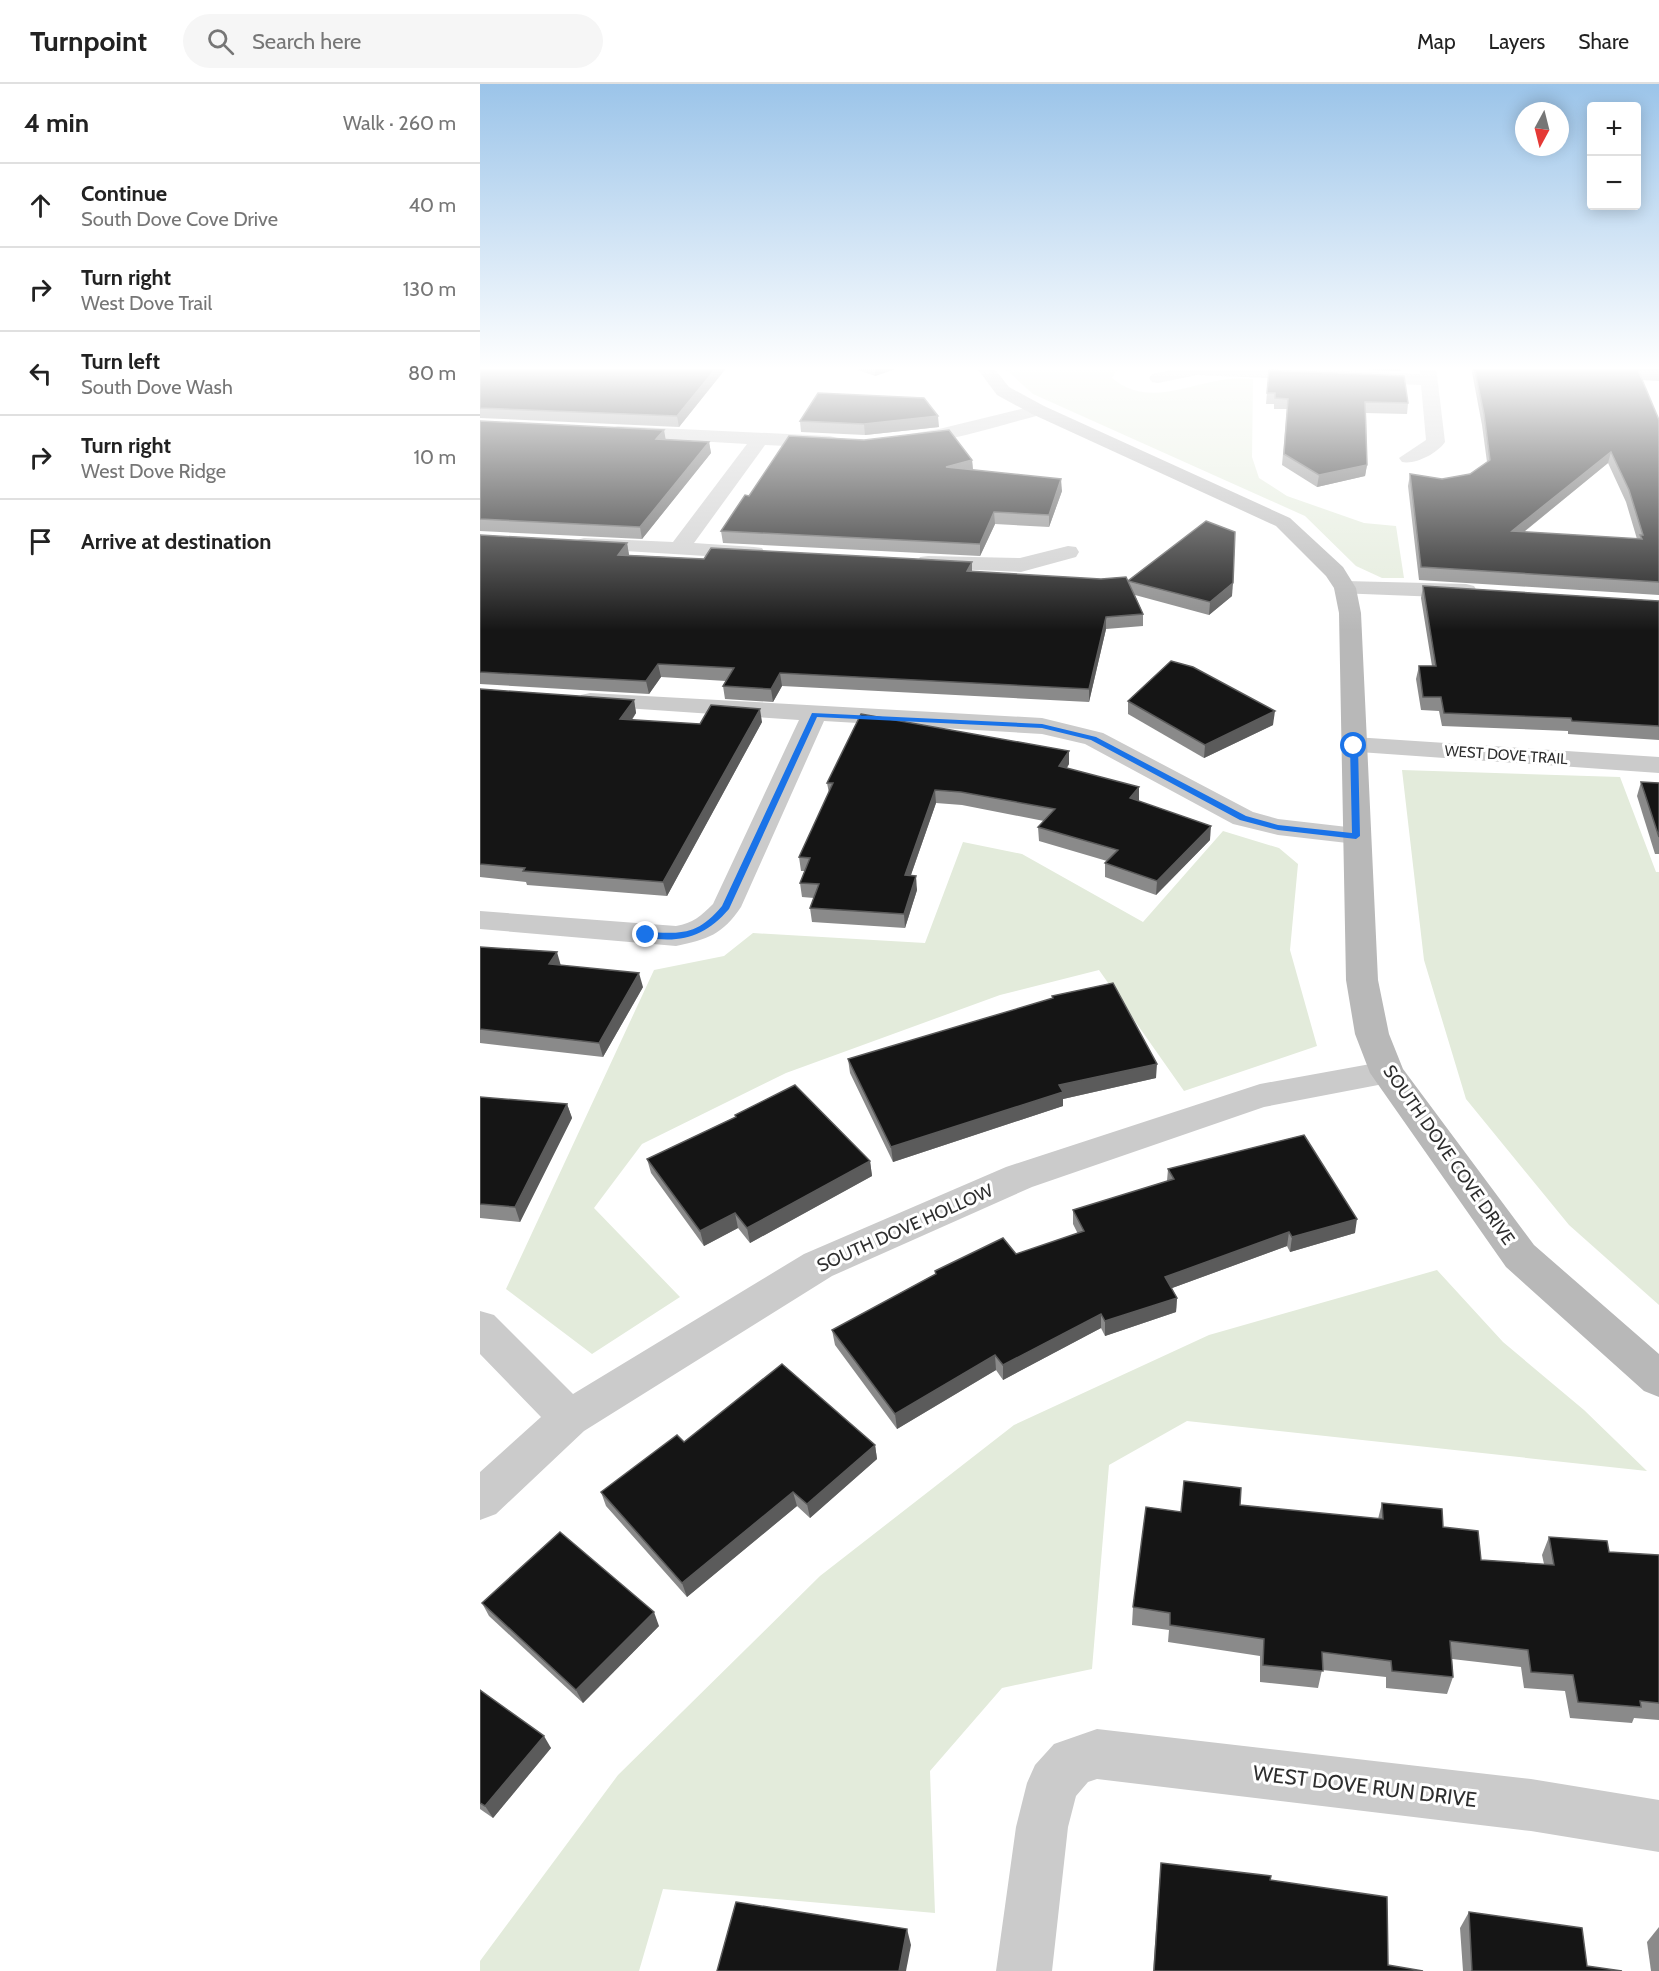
<!DOCTYPE html>
<html lang="en">
<head>
<meta charset="utf-8">
<style>
	:root { --surface:#fff; --page:#f6f6f6; --text:#222; --muted:#767676; --line:#e0e0e0 }
	body { margin:0; font-family:Cabin,sans-serif; background:var(--page); color:var(--text) }
	.controls { position:absolute; right:18px; top:18px; display:grid; overflow:hidden; border-radius:6px; box-shadow:0 3px 15px #0003 }
	.controls button { width:54px; height:54px; display:grid; place-items:center; padding:0; border:0; border-bottom:2px solid var(--line); background:var(--surface); color:var(--text); font:30px sans-serif }
	.compass { position:absolute; left:1035px; top:18px; width:54px; height:54px; border-radius:50%; background:var(--surface); box-shadow:0 3px 15px #0003; rotate:187deg }
	.stop { position:absolute; width:18px; height:18px; margin:-14px; border:4px solid #1a73e8; border-radius:50%; background:#fff }
	.stop.end { background:#1a73e8; border-color:#fff; box-shadow:0 2px 6px #0008 }
	.list { margin:0; padding:0; list-style:none }
	h2 { display:flex; justify-content:space-between; align-items:center; height:78px; margin:0; padding:0 24px; font-size:26px }
	h2 small { font-size:20px; font-weight:400; color:var(--muted) }
	.list li { display:grid; grid-template-columns:39px 1fr auto; gap:18px; align-items:center; box-sizing:border-box; height:84px; padding:0 24px; border-top:2px solid var(--line) }
	.list b { display:block; font-size:22px; white-space:nowrap }
	.list p { margin:0; font-size:20px; white-space:nowrap; color:var(--muted) }
	.list em { font-size:20px; font-style:normal; color:var(--muted) }
	.icon { flex:none; width:33px; height:33px; fill:none; stroke:currentColor; stroke-width:2; stroke-linecap:round; stroke-linejoin:round }
	.map { position:relative; flex:none; width:1179px; height:1887px; overflow:hidden }
	header { display:flex; align-items:center; gap:36px; box-sizing:border-box; height:84px; padding:0 30px; background:var(--surface); border-bottom:2px solid var(--line) }
	header strong { font-size:28px }
	nav { display:flex; gap:33px; margin-inline-start:auto; font-size:21px }
	.search { width:420px; height:54px; background:var(--page); display:flex; align-items:center; gap:15px; box-sizing:border-box; padding:0 21px; border-radius:33px; color:var(--muted); font-size:22px }
	main { display:flex }
	aside { flex:1; background:var(--surface) }
	.map>svg:first-child { display:block }
	.green { fill:#e3ebdb }
	.lines { fill:none; stroke-linecap:round; stroke-linejoin:round }
	.street { fill:#cbcbcb; fill-rule:evenodd }
	.secondary { fill:#b8b8b8; fill-rule:evenodd }
	.wall { fill:#8a8a8a; fill-rule:evenodd }
	.shaded-wall { fill:#5b5b5b }
	.building { fill:#151515; stroke:#5b5b5b; stroke-width:1.5; fill-rule:evenodd }
	.route { fill:#1a73e8 }
	.labels { text-anchor:middle; dominant-baseline:central; stroke-width:6; stroke-linejoin:round; paint-order:stroke }
	.far-street-label { font-size:15px; fill:#2e2e2e; stroke:#fff }
	.street-label { font-size:18px; fill:#2e2e2e; stroke:#fff }
	.near-street-label { font-size:21px; fill:#2e2e2e; stroke:#fff }
</style>
</head>
<body>
<header>
<strong>Turnpoint</strong>
<div class="search"><svg class="icon" aria-label="search" viewBox="0 0 24 24"><circle cx="10" cy="10" r="6"/><path d="M15 15l6 6"/></svg>Search here</div>
<nav><a>Map</a><a>Layers</a><a>Share</a></nav>
</header>
<main>
<aside>
<h2>4 min<small>Walk · 260 m</small></h2>
<ul class="list">
<li><svg class="icon" aria-label="ahead" viewBox="0 0 24 24"><path d="M12 20V5M6 11l6-6 6 6"/></svg><div><b>Continue</b><p>South Dove Cove Drive</p></div><em>40 m</em></li>
<li><svg class="icon" aria-label="right" viewBox="0 0 24 24"><path d="M7 20v-9h11M14 6l5 5-5 5"/></svg><div><b>Turn right</b><p>West Dove Trail</p></div><em>130 m</em></li>
<li><svg class="icon" aria-label="left" viewBox="0 0 24 24"><path d="M17 20v-9H6M10 6l-5 5 5 5"/></svg><div><b>Turn left</b><p>South Dove Wash</p></div><em>80 m</em></li>
<li><svg class="icon" aria-label="right" viewBox="0 0 24 24"><path d="M7 20v-9h11M14 6l5 5-5 5"/></svg><div><b>Turn right</b><p>West Dove Ridge</p></div><em>10 m</em></li>
<li><svg class="icon" aria-label="arrive" viewBox="0 0 24 24"><path d="M6 21V4h12l-3 4 3 4H6"/></svg><div><b>Arrive at destination</b></div></li>
</ul>
</aside>
<div class="map">
<svg width="1179" height="1887" viewBox="0 0 1179 1887">
	<rect width="100%" height="100%" fill="#fff"/>
	<!-- green -->
	<g class="green">
		<path d="M 523,283 L 639,283 L 632,294 C 664,321 700,304 736,297 C 748,294 761,294 773,295 L 772,373 L 779,394 L 807,412 L 884,439 L 916,442 L 924,494 L 902,494 L 876,482 L 825,432 L 553,310 Z"/>
		<path d="M 922,686 L 1140,693 L 1176,788 L 1179,788 L 1179,1221 L 1089,1141 L 986,1015 L 944,876 Z"/>
		<path d="M 743,747 L 799,764 L 818,780 L 810,866 L 837,962 L 704,1007 L 619,886 L 520,911 L 306,989 L 162,1060 L 114,1124 L 200,1213 L 112,1270 L 26,1205 L 174,886 L 244,872 L 273,849 L 445,859 L 483,758 L 542,770 L 663,838 Z"/>
		<path d="M 957,1186 L 1023,1258 L 1104,1326 L 1167,1387 L 707,1337 L 629,1381 L 612,1585 L 522,1604 L 450,1687 L 455,1829 L 183,1805 L 159,1887 L 0,1887 L 0,1877 L 138,1691 L 340,1492 L 534,1341 L 729,1251 Z"/>
	</g>
	<g class="lines">
		<!-- street -->
		<g class="street">
			<path d="M 707,283 L 767,283 L 940,290 L 940,283 L 956,283 L 965,358 C 958,369 935,381 922,378 L 919,374 L 946,356 L 941,301 L 717,291 L 678,299 L 672,298 L 669,294 L 672,290 Z"/>
			<path d="M 558,321 L 564,322 L 567,326 L 564,330 C 535,337 444,366 419,360 L 417,356 L 419,352 L 459,345 Z"/>
			<path d="M 138,342 L 350,352 L 357,354 L 359,358 L 357,362 L 350,364 L 285,361 L 214,459 L 274,463 L 282,464 L 285,469 L 282,474 L 274,475 L 97,464 L 93,460 L 97,456 L 104,454 L 193,458 L 267,360 L 131,352 L 129,348 L 131,344 Z"/>
			<path d="M 588,462 L 596,463 L 599,468 L 596,473 L 541,488 L 448,484 L 440,483 L 437,478 L 440,473 L 448,472 L 540,474 Z"/>
			<path d="M 865,497 L 986,500 L 994,502 L 997,507 L 994,512 L 986,514 L 857,509 L 854,504 L 857,499 Z"/>
			<path d="M 110,609 L 562,634 L 623,649 L 773,728 L 798,735 L 876,744 L 886,746 L 890,752 L 886,758 L 876,760 L 798,751 L 753,740 L 605,660 L 562,650 L 344,637 L 261,823 C 242,851 228,855 196,862 L 0,845 L 0,827 L 196,842 C 213,839 221,832 233,820 L 319,636 L 101,621 L 98,616 L 101,611 Z"/>
			<path d="M 874,653 L 1179,673 L 1179,689 L 865,667 L 861,661 L 865,655 Z"/>
			<path d="M 907,977 L 919,981 L 924,989 L 919,997 L 784,1023 L 552,1103 L 352,1192 L 104,1347 L 16,1430 L 0,1436 L 0,1388 L 61,1333 L 0,1270 L 0,1227 L 14,1231 L 93,1310 L 324,1170 L 526,1083 L 780,1000 Z"/>
			<path d="M 617,1645 L 1051,1695 L 1179,1716 L 1179,1768 L 1051,1747 L 617,1695 L 608,1698 L 596,1712 L 588,1743 L 572,1887 L 516,1887 L 536,1743 L 547,1699 L 555,1681 L 574,1660 Z"/>
		</g>
		<!-- secondary -->
		<path class="secondary" d="M 496,283 L 513,283 L 529,303 L 564,322 L 810,434 L 863,483 L 876,504 L 881,529 L 898,896 L 909,950 L 923,985 L 1054,1161 L 1179,1270 L 1179,1313 L 1164,1307 L 1026,1183 L 890,989 L 875,950 L 866,896 L 859,529 L 854,504 L 846,492 L 796,442 L 552,330 L 517,311 Z"/>
	</g>
	<!-- wall -->
	<g class="wall">
		<path d="M 0,283 L 247,283 L 199,343 L 0,334 Z"/>
		<path d="M 370,283 L 421,283 L 395,292 Z"/>
		<path d="M 824,283 L 922,283 L 921,287 Z"/>
		<path d="M 991,283 L 1179,283 L 1179,297 L 1162,296 L 1179,336 L 1179,511 L 939,496 L 928,402 L 930,390 L 962,395 L 990,390 L 1007,378 L 1002,341 ZM 1128,379 L 1146,418 L 1157,455 L 1044,448 Z"/>
		<path d="M 789,286 L 928,319 L 927,330 L 886,329 L 887,381 L 885,392 L 837,403 L 802,381 L 807,325 L 794,325 L 794,320 L 786,320 Z"/>
		<path d="M 0,337 L 185,355 L 229,358 L 231,369 L 162,455 L 0,447 Z"/>
		<path d="M 320,337 L 459,343 L 385,351 L 321,348 Z"/>
		<path d="M 492,376 L 493,386 L 582,407 L 569,443 L 515,440 L 500,472 L 243,459 L 241,447 L 269,412 Z"/>
		<path d="M 0,451 L 147,459 L 149,471 L 224,475 L 492,478 L 492,488 L 648,497 L 752,512 L 729,531 L 655,511 L 663,530 L 663,542 L 626,545 L 609,618 L 302,602 L 293,618 L 245,615 L 243,602 L 246,597 L 181,593 L 169,610 L 0,600 Z"/>
		<path d="M 943,502 L 1179,517 L 1179,656 L 1088,650 L 1088,647 L 962,642 L 959,627 L 941,626 L 936,595 L 939,582 L 952,582 L 941,514 Z"/>
		<path d="M 0,605 L 154,616 L 156,629 L 152,636 L 220,640 L 282,638 L 187,812 L 47,801 L 46,798 L 0,793 Z"/>
		<path d="M 648,617 L 793,641 L 724,674 L 648,630 Z"/>
		<path d="M 589,680 L 587,684 L 659,717 L 730,756 L 676,811 L 625,793 L 625,779 L 627,777 L 559,757 L 558,743 L 564,737 L 482,721 L 456,719 L 431,791 L 437,806 L 425,844 L 332,838 L 330,824 L 334,814 L 322,813 L 320,799 L 325,787 L 321,787 L 319,773 L 349,709 L 347,699 Z"/>
		<path d="M 1161,698 L 1179,699 L 1179,770 L 1175,770 L 1157,712 Z"/>
		<path d="M 0,863 L 80,881 L 163,903 L 123,973 L 0,959 Z"/>
		<path d="M 572,912 L 676,994 L 583,1015 L 583,1022 L 413,1078 L 370,989 L 368,975 L 572,915 Z"/>
		<path d="M 0,1013 L 87,1020 L 92,1034 L 40,1138 L 0,1134 Z"/>
		<path d="M 255,1031 L 390,1077 L 392,1092 L 270,1159 L 258,1144 L 224,1162 L 171,1089 L 167,1075 L 255,1033 Z"/>
		<path d="M 688,1085 L 875,1149 L 810,1168 L 807,1162 L 692,1204 L 697,1214 L 696,1228 L 625,1252 L 621,1244 L 523,1296 L 516,1286 L 417,1345 L 355,1261 L 352,1246 L 455,1190 L 455,1187 L 536,1170 L 598,1150 L 593,1140 L 593,1126 L 687,1097 Z"/>
		<path d="M 204,1358 L 395,1361 L 397,1375 L 330,1434 L 317,1422 L 207,1513 L 126,1422 L 121,1408 Z"/>
		<path d="M 902,1419 L 963,1443 L 1001,1476 L 1064,1480 L 1062,1471 L 1069,1453 L 1129,1468 L 1179,1471 L 1179,1636 L 1154,1634 L 1152,1639 L 1090,1634 L 1085,1607 L 1044,1604 L 1041,1583 L 972,1575 L 973,1593 L 967,1610 L 906,1604 L 906,1593 L 842,1586 L 838,1604 L 780,1598 L 780,1572 L 688,1558 L 689,1546 L 652,1541 L 653,1523 L 701,1428 L 760,1421 L 898,1435 Z"/>
		<path d="M 2,1519 L 179,1542 L 103,1619 L 9,1532 Z"/>
		<path d="M 0,1606 L 71,1664 L 13,1734 L 0,1725 Z"/>
		<path d="M 681,1779 L 790,1796 L 908,1881 L 943,1887 L 673,1887 Z"/>
		<path d="M 989,1828 L 1107,1882 L 1142,1887 L 983,1887 L 980,1844 Z"/>
		<path d="M 1179,1843 L 1179,1887 L 1171,1887 L 1167,1858 Z"/>
	</g>
	<!-- shaded-wall -->
	<g class="shaded-wall">
		<path d="M 237,283 L 247,283 L 199,343 L 197,332 Z"/>
		<path d="M 395,283 L 421,283 L 395,292 Z"/>
		<path d="M 458,332 L 459,343 L 385,351 L 384,340 Z"/>
		<path d="M 184,346 L 186,357 L 176,355 Z"/>
		<path d="M 229,358 L 231,369 L 162,455 L 160,443 Z"/>
		<path d="M 1131,368 L 1128,379 L 1030,459 L 1032,447 Z"/>
		<path d="M 492,376 L 493,387 L 466,383 Z"/>
		<path d="M 887,381 L 885,392 L 837,403 L 839,391 Z"/>
		<path d="M 581,395 L 582,407 L 569,443 L 569,431 Z"/>
		<path d="M 514,428 L 515,440 L 500,472 L 500,460 Z"/>
		<path d="M 147,459 L 149,471 L 138,471 Z"/>
		<path d="M 492,478 L 492,490 L 487,487 Z"/>
		<path d="M 753,499 L 752,512 L 729,531 L 730,518 Z"/>
		<path d="M 626,533 L 626,545 L 609,618 L 609,605 Z"/>
		<path d="M 178,580 L 181,593 L 169,610 L 166,597 Z"/>
		<path d="M 300,589 L 302,602 L 293,618 L 291,605 Z"/>
		<path d="M 154,616 L 156,629 L 143,648 L 140,635 Z"/>
		<path d="M 280,625 L 282,638 L 187,812 L 183,798 Z"/>
		<path d="M 795,627 L 793,641 L 724,674 L 725,661 Z"/>
		<path d="M 589,667 L 589,680 L 579,695 L 579,682 Z"/>
		<path d="M 659,703 L 659,717 L 650,714 Z"/>
		<path d="M 455,706 L 456,719 L 426,805 L 425,791 Z"/>
		<path d="M 731,742 L 730,756 L 676,811 L 677,797 Z"/>
		<path d="M 436,792 L 437,806 L 425,844 L 424,830 Z"/>
		<path d="M 77,868 L 81,882 L 69,880 Z"/>
		<path d="M 159,889 L 163,903 L 123,973 L 119,959 Z"/>
		<path d="M 677,980 L 676,994 L 583,1015 L 583,1022 L 413,1078 L 411,1063 L 579,1001 Z"/>
		<path d="M 87,1020 L 92,1034 L 40,1138 L 35,1123 Z"/>
		<path d="M 390,1077 L 392,1092 L 270,1159 L 267,1144 Z"/>
		<path d="M 255,1129 L 258,1144 L 224,1162 L 220,1147 Z"/>
		<path d="M 877,1135 L 875,1149 L 810,1168 L 812,1153 Z"/>
		<path d="M 809,1148 L 807,1162 L 684,1207 L 685,1193 Z"/>
		<path d="M 697,1214 L 696,1228 L 625,1252 L 625,1237 Z"/>
		<path d="M 621,1230 L 621,1244 L 523,1296 L 523,1281 Z"/>
		<path d="M 515,1271 L 516,1286 L 417,1345 L 415,1330 Z"/>
		<path d="M 395,1361 L 397,1375 L 330,1434 L 327,1420 Z"/>
		<path d="M 313,1408 L 317,1422 L 207,1513 L 202,1499 Z"/>
		<path d="M 174,1528 L 179,1542 L 103,1619 L 96,1606 Z"/>
		<path d="M 64,1652 L 71,1664 L 13,1734 L 5,1722 Z"/>
		<path d="M 427,1845 L 431,1861 L 426,1887 L 419,1887 Z"/>
	</g>
	<!-- building -->
	<g class="building">
		<path d="M 0,283 L 237,283 L 197,332 L 0,324 Z"/>
		<path d="M 994,283 L 1179,283 L 1179,286 L 1158,286 L 1179,336 L 1179,498 L 941,483 L 930,390 L 962,395 L 990,390 L 1010,376 L 1004,330 ZM 1131,368 L 1149,406 L 1163,451 L 1160,451 L 1162,455 L 1032,447 Z"/>
		<path d="M 789,286 L 924,292 L 928,319 L 885,318 L 887,381 L 839,391 L 804,370 L 808,315 L 795,314 L 795,309 L 787,309 Z"/>
		<path d="M 338,309 L 444,314 L 458,332 L 384,340 L 320,337 Z"/>
		<path d="M 0,337 L 184,346 L 176,355 L 229,358 L 160,443 L 0,435 Z"/>
		<path d="M 469,346 L 492,376 L 466,383 L 581,395 L 569,431 L 514,428 L 500,460 L 241,447 L 265,411 L 269,412 L 309,352 L 384,356 Z"/>
		<path d="M 726,437 L 755,448 L 753,499 L 730,518 L 648,497 Z"/>
		<path d="M 0,451 L 147,459 L 138,471 L 224,475 L 231,464 L 492,478 L 487,487 L 621,495 L 646,493 L 663,530 L 626,533 L 609,605 L 300,589 L 291,605 L 243,602 L 254,584 L 178,580 L 166,597 L 0,588 Z"/>
		<path d="M 943,502 L 1179,517 L 1179,642 L 1092,637 L 1091,634 L 964,629 L 961,613 L 943,613 L 939,582 L 956,582 Z"/>
		<path d="M 691,577 L 713,583 L 795,627 L 725,661 L 648,617 Z"/>
		<path d="M 0,605 L 154,616 L 140,635 L 220,640 L 231,621 L 280,625 L 183,798 L 43,787 L 45,784 L 0,780 Z"/>
		<path d="M 381,630 L 589,667 L 579,682 L 659,703 L 650,714 L 731,742 L 677,797 L 625,779 L 638,766 L 558,743 L 575,725 L 481,708 L 455,706 L 425,791 L 436,792 L 424,830 L 330,824 L 339,800 L 320,799 L 330,774 L 319,773 L 353,699 L 347,699 Z"/>
		<path d="M 1161,698 L 1179,699 L 1179,753 Z"/>
		<path d="M 0,863 L 77,868 L 69,880 L 159,889 L 119,959 L 0,945 Z"/>
		<path d="M 633,899 L 677,980 L 579,1001 L 583,1008 L 411,1063 L 368,975 L 573,914 L 572,912 Z"/>
		<path d="M 315,1001 L 390,1077 L 267,1144 L 255,1129 L 220,1147 L 167,1075 L 256,1033 L 255,1031 Z"/>
		<path d="M 0,1013 L 87,1020 L 35,1123 L 0,1120 Z"/>
		<path d="M 824,1051 L 877,1135 L 812,1153 L 809,1148 L 685,1193 L 697,1214 L 625,1237 L 621,1230 L 523,1281 L 515,1271 L 415,1330 L 352,1246 L 456,1190 L 455,1187 L 523,1154 L 536,1170 L 604,1147 L 593,1126 L 694,1095 L 688,1085 Z"/>
		<path d="M 302,1280 L 395,1361 L 327,1420 L 313,1408 L 202,1499 L 121,1408 L 197,1351 L 204,1358 Z"/>
		<path d="M 704,1397 L 761,1404 L 760,1421 L 903,1435 L 902,1419 L 962,1425 L 963,1443 L 998,1447 L 1001,1476 L 1074,1481 L 1069,1453 L 1127,1457 L 1129,1468 L 1179,1471 L 1179,1619 L 1160,1617 L 1161,1623 L 1098,1618 L 1093,1591 L 1051,1588 L 1048,1566 L 970,1557 L 973,1593 L 912,1587 L 911,1577 L 842,1568 L 843,1587 L 783,1581 L 784,1555 L 690,1541 L 690,1529 L 653,1523 L 666,1423 L 701,1428 Z"/>
		<path d="M 80,1448 L 174,1528 L 96,1606 L 2,1519 Z"/>
		<path d="M 0,1606 L 64,1652 L 5,1722 L 0,1719 Z"/>
		<path d="M 681,1779 L 791,1792 L 790,1796 L 907,1813 L 908,1881 L 943,1887 L 674,1887 Z"/>
		<path d="M 256,1818 L 427,1845 L 419,1887 L 237,1887 Z"/>
		<path d="M 989,1828 L 1102,1844 L 1107,1882 L 1142,1887 L 992,1887 Z"/>
	</g>
	<!-- sky -->
	<linearGradient id="sky" x2="0" y2="1"><stop stop-color="#9bc4e9"/><stop offset="0.52" stop-color="#fff"/><stop offset="1" stop-color="#fff" stop-opacity="0"/></linearGradient>
	<rect width="1179" height="547" fill="url(#sky)"/>
	<!-- route -->
	<path class="route" d="M 332,629 L 562,640 L 616,653 L 766,732 L 798,741 L 872,749 L 870,662 L 874,659 L 878,662 L 880,752 L 876,755 L 798,746 L 760,736 L 611,656 L 562,644 L 337,633 L 249,825 C 225,853 200,860 163,853 L 163,849 L 166,848 C 202,850 218,851 242,822 Z"/>
	<g class="labels">
		<!-- far-street labels -->
		<g class="far-street-label">
			<text transform="translate(1026 671) rotate(4)">WEST DOVE TRAIL</text>
		</g>
		<!-- street labels -->
		<g class="street-label">
			<text transform="translate(969 1071) rotate(55)">SOUTH DOVE COVE DRIVE</text>
			<text transform="translate(425 1144) rotate(-24)">SOUTH DOVE HOLLOW</text>
		</g>
		<!-- near-street labels -->
		<g class="near-street-label">
			<text transform="translate(885 1702) rotate(7)">WEST DOVE RUN DRIVE</text>
		</g>
	</g>
</svg>
<div class="controls">
<button>+</button>
<button>−</button>
</div>
<svg class="compass" viewBox="-18 -18 36 36"><path d="M0-13l5 13h-10z" fill="#e53935"/><path d="M0 13l5-13h-10z" fill="#767676"/></svg>
<div class="stop" style="left:874px;top:662px"></div>
<div class="stop end" style="left:166px;top:851px"></div>
</div>
</main>
</body>
</html>
